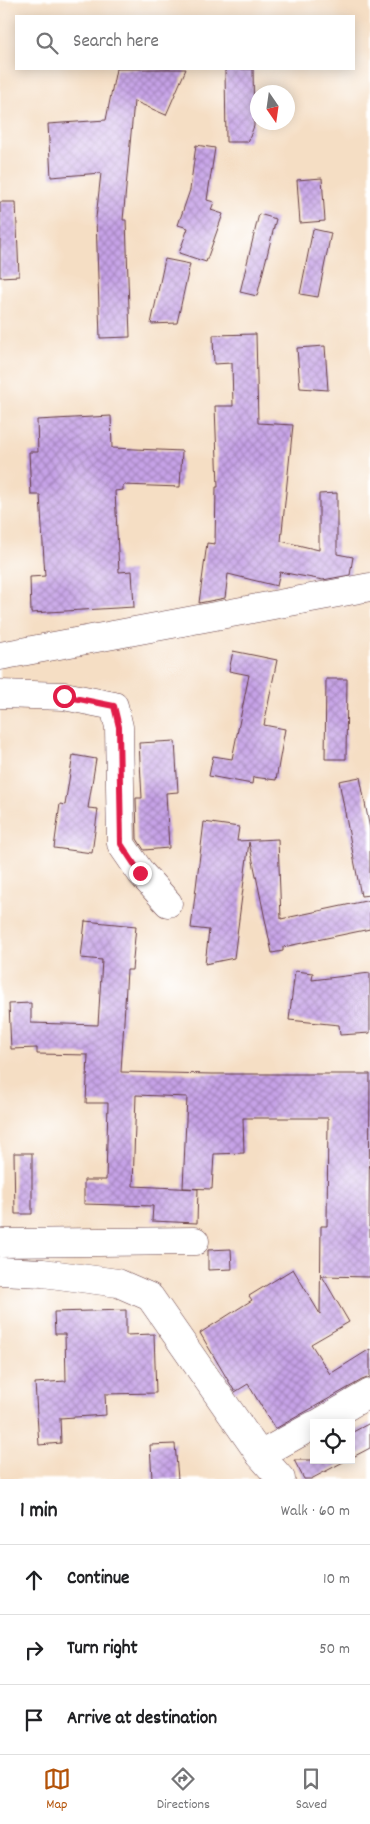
<!DOCTYPE html>
<html lang="en">
<head>
<meta charset="utf-8">
<style>
	:root { --surface:#fff; --page:#f2f2f2; --text:#202124; --muted:#757577; --line:#e0e0e0; --accent:#b45309 }
	body { margin:0; font-family:Dekko,sans-serif; background:var(--page); color:var(--text) }
	.controls { position:absolute; right:15px; bottom:15px; display:grid; overflow:hidden; border-radius:0px; box-shadow:0 2px 12px #0003 }
	.controls button { width:45px; height:45px; display:grid; place-items:center; padding:0; border:0; border-bottom:1px solid var(--line); background:var(--surface); color:var(--text); font:25px sans-serif }
	.compass { position:absolute; left:250px; top:85px; width:45px; height:45px; border-radius:50%; background:var(--surface); box-shadow:0 2px 12px #0003; rotate:167deg }
	.stop { position:absolute; width:15px; height:15px; margin:-11px; border:4px solid #e11d48; border-radius:50%; background:#fff }
	.stop.end { background:#e11d48; border-color:#fff; box-shadow:0 1px 5px #0008 }
	.list { margin:0; padding:0; list-style:none }
	h2 { display:flex; justify-content:space-between; align-items:center; height:65px; margin:0; padding:0 20px; font-size:21px }
	h2 small { font-size:16px; font-weight:400; color:var(--muted) }
	.list li { display:grid; grid-template-columns:32px 1fr auto; gap:15px; align-items:center; box-sizing:border-box; height:70px; padding:0 20px; border-top:1px solid var(--line) }
	.list b { display:block; font-size:19px; white-space:nowrap }
	.list em { font-size:16px; font-style:normal; color:var(--muted) }
	.icon { flex:none; width:28px; height:28px; fill:none; stroke:currentColor; stroke-width:2; stroke-linecap:round; stroke-linejoin:round }
	.map { position:relative; flex:none; width:370px; height:1479px; overflow:hidden }
	.search { position:absolute; background:var(--surface); box-shadow:0 2px 12px #0003; left:15px; right:15px; top:15px; height:55px; display:flex; align-items:center; gap:12px; box-sizing:border-box; padding:0 18px; border-radius:0px; color:var(--muted); font-size:19px }
	.sheet { height:275px; background:var(--surface) }
	nav { display:flex; justify-content:space-around; align-items:center; box-sizing:border-box; height:70px; border-top:1px solid var(--line); background:var(--surface); font-size:14px; color:var(--muted) }
	nav a { display:grid; justify-items:center; gap:2px }
	nav .on { color:var(--accent) }
	.map>svg:first-child { display:block }
	.building { fill:url(#building-cross-hatch) }
	.lines { fill:none; stroke-linecap:round; stroke-linejoin:round }
	.minor-casing { stroke:#643c42; stroke-width:29 }
	.minor { stroke:#fff; stroke-width:28 }
	.route { stroke:#e11d48; stroke-width:6 }
</style>
</head>
<body>
<div class="map">
<svg width="370" height="1479" viewBox="0 0 370 1479">
	<defs>
		<pattern id="building-cross-hatch" width="8" height="8" patternUnits="userSpaceOnUse" patternTransform="scale(1.25)"><rect width="8" height="8" fill="#c6a2e7"/><path d="M0 0l8 8M0 8l8-8" fill="none" stroke="#a383bb"/></pattern>
	</defs>
	<rect width="100%" height="100%" fill="#fff"/>
	<filter id="ink" filterUnits="userSpaceOnUse"><feTurbulence type="fractalNoise" baseFrequency=".02" numOctaves="2"/><feDisplacementMap in="SourceGraphic" scale="10" xChannelSelector="R" yChannelSelector="G"/><feConvolveMatrix kernelMatrix="1 2 1 2 8 2 1 2 1" color-interpolation-filters="sRGB"/></filter>
	<filter id="wash" filterUnits="userSpaceOnUse"><feTurbulence type="fractalNoise" baseFrequency=".0096" numOctaves="4" result="noise"/><feDisplacementMap in="SourceGraphic" scale="20" xChannelSelector="R" yChannelSelector="G"/><feGaussianBlur stdDeviation="1.12" result="paint"/><feColorMatrix in="noise" values="0 0 0 0 0 0 0 0 0 0 0 0 0 0 0 0 0 1.4 0 .05"/><feComposite in="paint" operator="in"/></filter>
	<g filter="url(#wash)">
		<rect width="100%" height="100%" fill="#f5dec4"/>
		<g id="blocks">
			<!-- building -->
			<g class="building">
				<path d="M 116,69 L 186,69 L 166,115 L 134,101 L 123,220 L 126,220 L 130,337 L 100,338 L 96,218 L 101,173 L 51,177 L 48,124 L 106,120 Z"/>
				<path d="M 225,69 L 253,69 L 254,126 L 248,142 L 226,142 Z"/>
				<path d="M 196,145 L 215,148 L 207,200 L 214,202 L 211,210 L 223,214 L 206,262 L 179,253 L 188,228 L 178,225 L 190,190 Z"/>
				<path d="M 322,178 L 325,221 L 300,223 L 297,180 Z"/>
				<path d="M 0,202 L 16,202 L 19,276 L 0,277 Z"/>
				<path d="M 259,214 L 276,219 L 257,296 L 240,292 Z"/>
				<path d="M 313,229 L 331,233 L 318,297 L 300,294 Z"/>
				<path d="M 165,259 L 190,264 L 177,323 L 151,324 Z"/>
				<path d="M 256,334 L 258,423 L 293,425 L 281,541 L 319,550 L 319,494 L 337,493 L 337,554 L 353,557 L 350,575 L 323,580 L 280,572 L 277,586 L 228,574 L 225,598 L 199,603 L 207,543 L 215,544 L 216,487 L 218,487 L 215,406 L 233,406 L 232,363 L 214,364 L 213,335 Z"/>
				<path d="M 325,346 L 328,390 L 300,388 L 297,348 Z"/>
				<path d="M 111,416 L 112,448 L 182,451 L 180,487 L 123,485 L 123,490 L 115,491 L 119,572 L 132,571 L 134,607 L 31,613 L 30,577 L 45,576 L 40,495 L 31,495 L 29,452 L 38,452 L 37,420 Z"/>
				<path d="M 233,651 L 277,660 L 264,725 L 285,729 L 276,780 L 253,777 L 252,784 L 209,776 L 213,756 L 232,759 L 249,675 L 229,671 Z"/>
				<path d="M 326,679 L 347,679 L 346,759 L 325,759 Z"/>
				<path d="M 175,741 L 178,792 L 166,793 L 169,848 L 144,850 L 137,839 L 136,798 L 142,798 L 139,743 Z"/>
				<path d="M 73,755 L 96,759 L 88,808 L 98,809 L 92,853 L 54,848 L 60,804 L 65,805 Z"/>
				<path d="M 360,777 L 370,829 L 370,895 L 361,896 L 339,781 Z"/>
				<path d="M 204,822 L 239,827 L 237,841 L 278,839 L 281,919 L 370,900 L 370,929 L 283,947 L 283,951 L 272,953 L 249,842 L 234,958 L 205,964 L 209,930 L 191,928 Z"/>
				<path d="M 85,921 L 136,926 L 132,970 L 127,970 L 121,1072 L 212,1074 L 370,1074 L 369,1227 L 370,1227 L 370,1277 L 322,1276 L 349,1322 L 311,1344 L 330,1374 L 370,1349 L 370,1377 L 362,1380 L 275,1429 L 248,1384 L 235,1392 L 200,1333 L 252,1300 L 249,1296 L 293,1269 L 320,1314 L 321,1226 L 327,1226 L 328,1118 L 243,1118 L 244,1153 L 214,1154 L 212,1189 L 183,1188 L 187,1097 L 136,1095 L 133,1186 L 198,1189 L 197,1223 L 152,1221 L 153,1206 L 84,1204 L 84,1180 L 106,1180 L 108,1103 L 86,1103 L 88,1055 L 37,1054 L 37,1048 L 11,1049 L 9,1004 L 31,1003 L 31,1023 L 98,1025 L 102,960 L 81,958 Z"/>
				<path d="M 295,971 L 313,973 L 312,980 L 370,973 L 370,1033 L 340,1035 L 339,1025 L 289,1020 Z"/>
				<path d="M 14,1153 L 32,1153 L 32,1214 L 15,1214 Z"/>
				<path d="M 231,1249 L 232,1269 L 208,1270 L 208,1250 Z"/>
				<path d="M 126,1310 L 126,1335 L 154,1334 L 156,1393 L 105,1394 L 106,1415 L 60,1418 L 61,1443 L 39,1445 L 35,1383 L 66,1381 L 65,1334 L 55,1334 L 54,1312 Z"/>
				<path d="M 370,1423 L 370,1448 L 351,1458 L 351,1433 Z"/>
				<path d="M 175,1444 L 178,1479 L 152,1479 L 150,1445 Z"/>
				<path d="M 294,1460 L 347,1460 L 311,1479 L 304,1479 Z"/>
			</g>
		</g>
	</g>
	<g filter="url(#ink)">
		<use href="#blocks" fill-opacity="0" stroke="#643c42" stroke-width="1"/>
		<g class="lines">
			<!-- minor casing -->
			<g class="minor-casing">
				<g id="minor">
					<path d="M 0,656 L 370,587"/>
					<path d="M 0,694 L 64,696 L 114,706 L 119,727 L 121,844 L 141,873 L 168,903"/>
					<path d="M 0,1243 L 195,1241"/>
					<path d="M 0,1271 L 43,1273 L 118,1283 L 150,1297 L 260,1455 L 281,1479"/>
					<path d="M 319,1423 L 370,1393"/>
					<path d="M 260,1455 L 314,1425"/>
				</g>
			</g>
			<!-- minor -->
			<use href="#minor" class="minor"/>
		</g>
	</g>
	<g class="lines" filter="url(#ink)">
		<!-- route -->
		<path class="route" d="M 64,696 L 114,706 L 119,727 L 121,844 L 140,873"/>
	</g>
</svg>
<div class="controls">
<button><svg class="icon" aria-label="locate" viewBox="0 0 24 24"><circle cx="12" cy="12" r="6"/><path d="M12 2v4M12 18v4M2 12h4M18 12h4"/></svg></button>
</div>
<svg class="compass" viewBox="-18 -18 36 36"><path d="M0-13l5 13h-10z" fill="#e53935"/><path d="M0 13l5-13h-10z" fill="#757577"/></svg>
<div class="stop" style="left:64px;top:696px"></div>
<div class="stop end" style="left:140px;top:873px"></div>
<div class="search"><svg class="icon" aria-label="search" viewBox="0 0 24 24"><circle cx="10" cy="10" r="6"/><path d="M15 15l6 6"/></svg>Search here</div>
</div>
<section class="sheet">
<h2>1 min<small>Walk · 60 m</small></h2>
<ul class="list">
<li><svg class="icon" aria-label="ahead" viewBox="0 0 24 24"><path d="M12 20V5M6 11l6-6 6 6"/></svg><div><b>Continue</b></div><em>10 m</em></li>
<li><svg class="icon" aria-label="right" viewBox="0 0 24 24"><path d="M7 20v-9h11M14 6l5 5-5 5"/></svg><div><b>Turn right</b></div><em>50 m</em></li>
<li><svg class="icon" aria-label="arrive" viewBox="0 0 24 24"><path d="M6 21V4h12l-3 4 3 4H6"/></svg><div><b>Arrive at destination</b></div></li>
</ul>
</section>
<nav>
<a class="on"><svg class="icon" aria-label="map" viewBox="0 0 24 24"><path d="M3 6l6-2 6 2 6-2v14l-6 2-6-2-6 2zM9 4v14M15 6v14"/></svg>Map</a>
<a><svg class="icon" aria-label="directions" viewBox="0 0 24 24"><path d="M12 3l9 9-9 9-9-9zM9 14v-3h6M13 9l2 2-2 2"/></svg>Directions</a>
<a><svg class="icon" aria-label="saved" viewBox="0 0 24 24"><path d="M7 4h10v16l-5-4-5 4z"/></svg>Saved</a>
</nav>
</body>
</html>
